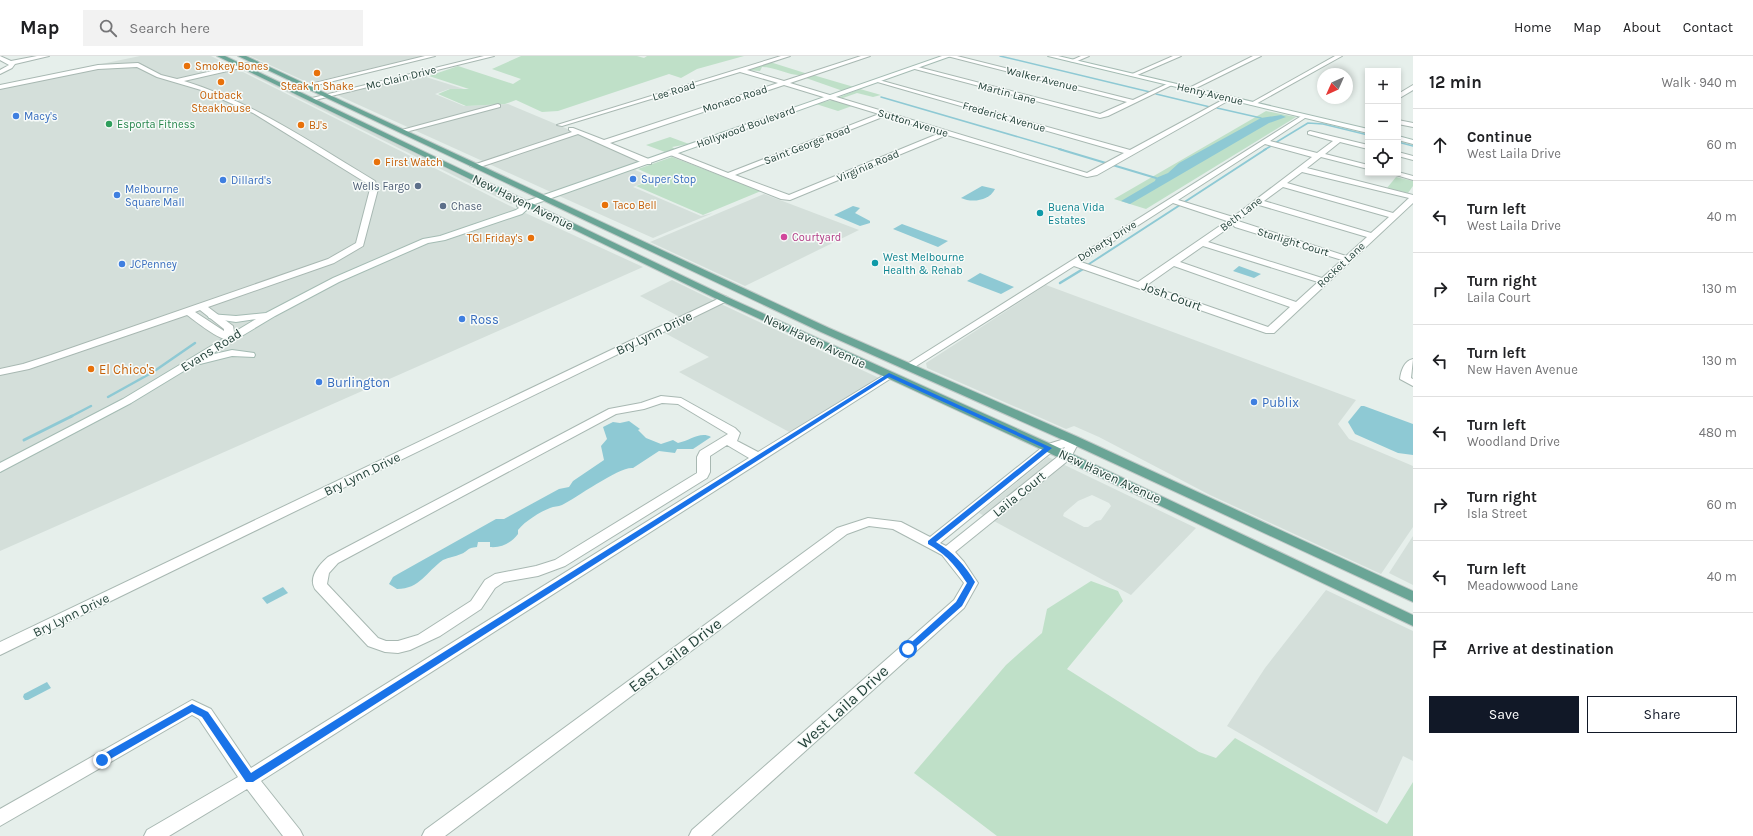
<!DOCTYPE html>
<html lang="en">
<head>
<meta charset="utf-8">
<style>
	:root { --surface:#fff; --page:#f2f2f2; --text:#202124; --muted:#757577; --line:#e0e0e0; --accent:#111827 }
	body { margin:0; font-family:Karla,sans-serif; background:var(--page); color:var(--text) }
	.controls { position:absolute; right:12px; top:12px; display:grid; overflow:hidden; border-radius:0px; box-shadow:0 2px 6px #0003 }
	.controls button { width:36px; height:36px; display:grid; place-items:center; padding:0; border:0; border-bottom:1px solid var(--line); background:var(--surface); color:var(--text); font:20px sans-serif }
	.compass { position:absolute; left:1317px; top:12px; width:36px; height:36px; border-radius:50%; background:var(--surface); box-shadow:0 2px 6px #0003; rotate:225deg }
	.stop { position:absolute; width:12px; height:12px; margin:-9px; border:3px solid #1a73e8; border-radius:50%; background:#fff }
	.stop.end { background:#1a73e8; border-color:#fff; box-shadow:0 1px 4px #0008 }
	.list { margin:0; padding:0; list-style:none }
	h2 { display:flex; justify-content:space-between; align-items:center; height:52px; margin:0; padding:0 16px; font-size:17px }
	h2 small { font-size:13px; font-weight:400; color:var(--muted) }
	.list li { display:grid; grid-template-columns:26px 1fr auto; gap:12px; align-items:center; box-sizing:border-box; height:72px; padding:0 16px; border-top:1px solid var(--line) }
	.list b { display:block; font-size:15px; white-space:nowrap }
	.list p { margin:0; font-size:13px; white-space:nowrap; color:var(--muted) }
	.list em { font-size:13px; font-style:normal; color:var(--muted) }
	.actions { display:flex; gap:8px; padding:12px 16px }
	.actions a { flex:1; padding:9px 0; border:1px solid var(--accent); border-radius:0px; text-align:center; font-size:14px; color:var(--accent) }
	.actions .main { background:var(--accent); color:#fff }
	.icon { flex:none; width:22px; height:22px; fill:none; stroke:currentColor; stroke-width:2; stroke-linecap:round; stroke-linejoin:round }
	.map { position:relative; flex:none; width:1413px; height:780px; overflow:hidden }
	header { display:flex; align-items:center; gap:24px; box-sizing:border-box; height:56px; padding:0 20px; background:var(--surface); border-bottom:1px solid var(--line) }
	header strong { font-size:19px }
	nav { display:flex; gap:22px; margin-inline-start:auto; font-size:14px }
	.search { width:280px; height:36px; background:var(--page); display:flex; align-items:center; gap:10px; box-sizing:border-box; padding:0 14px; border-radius:0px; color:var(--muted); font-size:15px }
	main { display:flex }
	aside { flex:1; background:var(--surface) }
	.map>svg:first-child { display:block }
	.built { fill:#d4dfda; fill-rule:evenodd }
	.green { fill:#bfe0c8 }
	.water { fill:#8ec9d4 }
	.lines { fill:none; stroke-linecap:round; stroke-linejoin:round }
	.stream-far3 { stroke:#8ec9d4; stroke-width:1.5 }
	.stream-far2 { stroke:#8ec9d4; stroke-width:2 }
	.stream-far1 { stroke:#8ec9d4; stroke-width:2.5 }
	.stream { stroke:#8ec9d4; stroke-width:3 }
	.street-casing { stroke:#a8b8b2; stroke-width:2 }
	.secondary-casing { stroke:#a4bbb3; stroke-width:2 }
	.primary-casing { stroke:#c2cac8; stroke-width:2 }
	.street { fill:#fff; fill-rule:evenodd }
	.secondary { fill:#fff; fill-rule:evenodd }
	.primary { fill:#6aa596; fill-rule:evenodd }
	.route { fill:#1a73e8 }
	.food-dot { fill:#e8710a; stroke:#f7fbf9; stroke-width:1.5 }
	.shop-dot { fill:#3f7fe0; stroke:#f7fbf9; stroke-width:1.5 }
	.leisure-dot { fill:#2e9e5b; stroke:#f7fbf9; stroke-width:1.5 }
	.service-dot { fill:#5c6f8a; stroke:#f7fbf9; stroke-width:1.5 }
	.culture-dot { fill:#0f9aa8; stroke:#f7fbf9; stroke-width:1.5 }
	.hotel-dot { fill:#d1479c; stroke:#f7fbf9; stroke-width:1.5 }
	.labels { text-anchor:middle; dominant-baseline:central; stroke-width:3; stroke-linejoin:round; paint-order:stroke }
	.far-food-label { font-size:11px; fill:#c56008; stroke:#f7fbf9; text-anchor:start }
	.far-street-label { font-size:11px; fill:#24423a; stroke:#f7fbf9 }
	.far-shop-label { font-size:11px; fill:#366cbe; stroke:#f7fbf9; text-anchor:start }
	.far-leisure-label { font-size:11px; fill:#27864d; stroke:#f7fbf9; text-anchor:start }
	.far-service-label { font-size:11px; fill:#4e5e75; stroke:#f7fbf9; text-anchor:end }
	.far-culture-label { font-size:11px; fill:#0d838f; stroke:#f7fbf9; text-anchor:start }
	.far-hotel-label { font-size:11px; fill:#b23c85; stroke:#f7fbf9; text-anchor:start }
	.street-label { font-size:13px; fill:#24423a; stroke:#f7fbf9 }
	.shop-label { font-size:13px; fill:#366cbe; stroke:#f7fbf9; text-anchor:start }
	.food-label { font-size:13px; fill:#c56008; stroke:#f7fbf9; text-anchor:start }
	.near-street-label { font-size:16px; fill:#24423a; stroke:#f7fbf9 }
</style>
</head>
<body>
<header>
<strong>Map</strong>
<div class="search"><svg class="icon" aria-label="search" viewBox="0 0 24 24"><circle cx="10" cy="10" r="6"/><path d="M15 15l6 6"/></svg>Search here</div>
<nav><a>Home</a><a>Map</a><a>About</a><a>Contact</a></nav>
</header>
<main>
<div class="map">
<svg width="1413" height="780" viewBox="0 0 1413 780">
	<rect width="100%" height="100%" fill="#e6efeb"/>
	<!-- built -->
	<g class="built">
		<path d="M 140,0 L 211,0 L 508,149 L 643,211 L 0,495 L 0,29 Z"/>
		<path d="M 250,0 L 424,0 L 309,27 Z"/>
		<path d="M 241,12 L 474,126 L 516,147 L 511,148 L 240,13 Z"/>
		<path d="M 429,16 L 433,18 L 426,21 L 464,33 L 449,33 L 435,38 L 464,50 L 508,48 L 582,79 L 642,106 L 553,137 L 337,39 Z"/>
		<path d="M 646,108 L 635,114 L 654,122 L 633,131 L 701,160 L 713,157 L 653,182 L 557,139 Z"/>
		<path d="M 764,138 L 859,174 L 745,230 L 650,186 Z"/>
		<path d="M 672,224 L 715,245 L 680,261 L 640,240 Z"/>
		<path d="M 1046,229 L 1356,344 L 1338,368 L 1349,383 L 1413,410 L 1413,471 L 1381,518 L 1210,439 L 1099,381 L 1074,370 L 1066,373 L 927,312 L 926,307 Z"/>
		<path d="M 721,248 L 879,322 L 791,377 L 679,316 L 709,301 L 663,276 Z"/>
		<path d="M 1048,401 L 1196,472 L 1131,539 L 979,457 ZM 1092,439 L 1109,447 L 1111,450 L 1101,464 L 1096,465 L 1088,471 L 1084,471 L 1063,460 L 1064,457 L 1078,445 Z"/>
		<path d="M 1413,480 L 1413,529 L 1389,517 Z"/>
		<path d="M 1326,534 L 1413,575 L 1413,705 L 1403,700 L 1377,757 L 1227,670 L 1265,612 Z"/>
	</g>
	<!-- green -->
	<g class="green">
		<path d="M 521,0 L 637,0 L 644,2 L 647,0 L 744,0 L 697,13 L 681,22 L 669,18 L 558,55 L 542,56 L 516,44 L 505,48 L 466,50 L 438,38 L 450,33 L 469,33 L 429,20 L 458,10 L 513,28 L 521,23 L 492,13 Z"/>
		<path d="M 770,6 L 808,18 C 794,23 777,11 762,11 L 760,15 L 747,14 Z"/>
		<path d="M 813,19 L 854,31 L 843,35 L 806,22 Z"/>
		<path d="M 860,33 L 881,39 L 873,41 L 857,37 L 840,43 L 837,42 Z"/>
		<path d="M 832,44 L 835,45 L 852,50 L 838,55 L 816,48 Z"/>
		<path d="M 1266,55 L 1296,61 L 1146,153 L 1114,143 Z"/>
		<path d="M 670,81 L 689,88 L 672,91 L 675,93 L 665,96 L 646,89 Z"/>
		<path d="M 672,101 L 761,135 L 703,159 L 636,130 L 658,122 L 638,113 Z"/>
		<path d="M 1396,121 L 1413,125 L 1413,130 L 1408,137 L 1387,132 Z"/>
		<path d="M 1091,525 L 1118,535 L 1123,545 L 1067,613 L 1199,696 L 1216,702 L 1235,682 L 1387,768 L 1413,726 L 1413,780 L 997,780 L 914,717 L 1006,609 L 1042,577 L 1047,553 Z"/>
	</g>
	<!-- water -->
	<g class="water">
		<path d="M 1281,59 L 1286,61 L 1269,67 L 1130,148 L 1121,145 L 1155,125 L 1156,122 L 1168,117 L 1179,107 L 1261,62 Z"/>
		<path d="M 982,130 L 995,133 C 989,145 972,147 961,142 Z"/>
		<path d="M 853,150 L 860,152 L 855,157 L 870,165 L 870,167 L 860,170 L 834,159 Z"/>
		<path d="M 902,168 L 948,185 L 938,191 L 893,173 Z"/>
		<path d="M 1239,210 L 1261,218 L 1254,222 L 1233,215 Z"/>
		<path d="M 980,217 L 1014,231 L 1001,238 L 967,225 Z"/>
		<path d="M 1361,350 L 1364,350 L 1413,368 L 1413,399 L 1398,397 L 1355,378 L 1348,366 Z"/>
		<path d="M 629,365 L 640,373 L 638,374 L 646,382 L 661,388 L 673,384 L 678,387 C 690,385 700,375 711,381 L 693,393 L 677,393 L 675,397 L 659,395 L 633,412 C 620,410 576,442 562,449 C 558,451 554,450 550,452 C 540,456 525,465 518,474 L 518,478 C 511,487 502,492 490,491 L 490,486 L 478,486 L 477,491 C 466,492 469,495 461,498 C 455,501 449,501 443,504 C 426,516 420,533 397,533 L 389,528 L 393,521 L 398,518 L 496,463 L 504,463 L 559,433 L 569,431 L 573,425 L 604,404 L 601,390 L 607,383 L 603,371 L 613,366 L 620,367 Z"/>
		<path d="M 283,531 L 288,537 L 267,548 L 262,542 Z"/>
		<path d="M 47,626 L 51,632 L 28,644 L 25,644 L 23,641 L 24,638 Z"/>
	</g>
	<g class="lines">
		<!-- stream-far3 -->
		<g class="stream-far3">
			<path d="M 1000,0 L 1150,36"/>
			<path d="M 1156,38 L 1210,51"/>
			<path d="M 881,41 L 1063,94"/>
			<path d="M 1217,52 L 1261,62"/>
			<path d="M 1398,86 L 1413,90"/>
			<path d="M 1275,87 L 1308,67 L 1323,68 L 1368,79"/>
			<path d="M 1264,94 L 1271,90"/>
		</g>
		<!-- stream-far2 -->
		<g class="stream-far2">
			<path d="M 1059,93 L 1156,122"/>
			<path d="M 1183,147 L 1266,93"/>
			<path d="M 1089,208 L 1180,149"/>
		</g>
		<!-- stream-far1 -->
		<g class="stream-far1">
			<path d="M 1060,227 L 1083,213"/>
			<path d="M 108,341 L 153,316 L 195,287"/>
			<path d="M 70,361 L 91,350"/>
		</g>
		<!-- stream -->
		<path class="stream" d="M 24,384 L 72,360"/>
		<!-- street casing -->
		<g class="street-casing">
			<g id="street">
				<path d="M 0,0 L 11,5 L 37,0 L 49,0 L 15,8 L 12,12 L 0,18 L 0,14 L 9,9 L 0,4 Z"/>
				<path d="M 425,0 L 435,0 L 305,32 L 302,30 Z"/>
				<path d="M 484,0 L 494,0 L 311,45 L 308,43 Z"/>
				<path d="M 781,0 L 790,0 L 747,14 L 784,25 L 861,0 L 870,0 L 790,27 L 1087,117 L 1124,97 L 874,25 L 879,24 L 1130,94 L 1228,41 L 1233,42 L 1097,119 L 1087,121 L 947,79 L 790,144 L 781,143 L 668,98 L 675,96 L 728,117 L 879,58 L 784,29 L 610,87 L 651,104 L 651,108 L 645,108 L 578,78 L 477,112 L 470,110 L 572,76 L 569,74 L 569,72 L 573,72 L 604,84 L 778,27 L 740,16 L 562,70 L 557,69 ZM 885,60 L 940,77 L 789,139 L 735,119 Z"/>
				<path d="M 947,0 L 957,0 L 1133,44 L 1169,27 L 1174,28 L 1108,60 L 1100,62 L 911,12 L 914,10 L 1100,58 L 1127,46 Z"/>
				<path d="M 1081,0 L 1089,0 L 1075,6 L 1070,5 Z"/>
				<path d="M 1173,0 L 1181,0 L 1135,20 L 1130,19 Z"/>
				<path d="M 1253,0 L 1261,0 L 1192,34 L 1187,33 Z"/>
				<path d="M 1335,0 L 1342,0 L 1254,49 L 1249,48 Z"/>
				<path d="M 256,5 L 258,6 L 258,8 L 184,25 C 253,46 313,88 375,125 L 378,133 L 363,190 L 334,207 L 208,251 L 233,270 L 235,282 L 234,284 C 221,287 197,266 187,259 L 29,313 L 0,319 L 0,313 L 23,308 L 51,299 L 328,203 L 356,187 L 370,133 L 368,128 L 253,57 L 201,34 L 157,21 L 137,11 L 98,13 L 0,33 L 0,29 L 98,9 L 138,7 L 161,19 L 177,23 ZM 200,254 L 224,273 L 224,275 L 195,256 Z"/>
				<path d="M 1413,29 L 1413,34 L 1398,43 L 1398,38 Z"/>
				<path d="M 498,48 L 500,49 L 500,51 L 402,77 L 398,75 Z"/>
				<path d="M 1303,59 L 1308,60 L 1270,85 L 1317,97 L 1333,85 L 1308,78 L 1308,76 L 1310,75 L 1368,89 L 1368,93 L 1340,86 L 1325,98 L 1368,109 L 1368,113 L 1321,101 L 1307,112 L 1413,139 L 1413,147 L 1274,277 L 1266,277 L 1074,210 L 913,312 L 909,313 L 904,310 ZM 1265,88 L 1312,101 L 1233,161 L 1178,144 ZM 1302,116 L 1409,142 L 1393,157 L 1287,127 ZM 1283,131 L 1389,161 L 1371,177 L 1264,145 ZM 1173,147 L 1227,165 L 1138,226 L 1081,206 ZM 1259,149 L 1367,181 L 1346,200 L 1238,165 ZM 1233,169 L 1235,171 L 1342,204 L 1322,222 L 1208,186 ZM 1203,190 L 1318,226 L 1296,246 L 1180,206 ZM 1174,210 L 1290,251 L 1268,271 L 1147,229 Z"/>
				<path d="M 1398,64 L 1413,67 L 1413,71 L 1398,68 Z"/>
				<path d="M 1398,96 L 1413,100 L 1413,104 L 1398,100 Z"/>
				<path d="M 1398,116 L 1413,120 L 1413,124 L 1389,117 Z"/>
				<path d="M 724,240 L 727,241 L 729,243 L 727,245 L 0,599 L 0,586 Z"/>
				<path d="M 1413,303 L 1411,322 L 1413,323 L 1413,330 L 1400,323 C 1401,315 1404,305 1413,303 Z"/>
				<path d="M 889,316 L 893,317 L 894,319 L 893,321 L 261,725 L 300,774 L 303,780 L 283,780 L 247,733 L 169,780 L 144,780 L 147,774 L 238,721 L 199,663 L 192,659 L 0,770 L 0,753 L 192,644 L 211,653 L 251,712 L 749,402 L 727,389 L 710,400 L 710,416 L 707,422 L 565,510 L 538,520 L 504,526 L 495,532 L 481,553 L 440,580 L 410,594 L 398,597 L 385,596 L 368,590 L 315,533 C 308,521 320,508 328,501 L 609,353 L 641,347 L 661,340 L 681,342 L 735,372 L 740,377 L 737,385 L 758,396 ZM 662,347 L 678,348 L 728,378 L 700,395 L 697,401 L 697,417 L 555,504 L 536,510 L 495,518 L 485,524 L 471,545 L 418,579 L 398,585 L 386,585 L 378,582 L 327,528 L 329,517 L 338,507 L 616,358 L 644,353 Z"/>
				<path d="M 1074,380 L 1080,384 L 1070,403 L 955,496 L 964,506 L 978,527 L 964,552 L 711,780 L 689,780 L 692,774 L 954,544 L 964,527 L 942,499 L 893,473 L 869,470 L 847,478 L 445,780 L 422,780 L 425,774 L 837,472 L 868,462 L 901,466 L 930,481 L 1045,389 ZM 1065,391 L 1061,398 L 946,490 L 940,487 L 1053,395 Z"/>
			</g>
		</g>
		<!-- secondary casing -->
		<g class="secondary-casing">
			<g id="secondary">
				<path d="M 942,0 L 951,0 L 532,149 L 522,158 L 445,184 L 428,187 L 339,226 L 275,260 L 210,299 L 232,294 L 254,297 L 255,299 L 254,301 L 232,300 L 200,308 L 197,307 L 131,347 L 0,416 L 0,407 L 123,343 L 256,263 L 236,266 L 209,262 L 208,260 L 209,258 L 236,260 L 266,257 L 333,222 L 423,183 L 440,180 L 516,154 L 519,152 L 517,150 L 518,148 Z"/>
				<path d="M 1048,0 L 1058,0 L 1368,73 L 1368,77 Z"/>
				<path d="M 1398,80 L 1413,84 L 1413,88 L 1398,84 Z"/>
			</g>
		</g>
		<!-- primary casing -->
		<g class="primary-casing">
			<g id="primary">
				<path d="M 217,0 L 225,0 L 727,241 L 1053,389 L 1413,559 L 1413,570 L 1045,395 L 721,245 Z"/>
				<path d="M 238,0 L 246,0 L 829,272 L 1078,381 L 1413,535 L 1413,546 L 1070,387 L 821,276 Z"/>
			</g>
		</g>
		<!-- street -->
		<use href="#street" class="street"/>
		<!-- secondary -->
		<use href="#secondary" class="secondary"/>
		<!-- primary -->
		<use href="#primary" class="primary"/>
	</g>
	<!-- route -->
	<path class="route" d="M 889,317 L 1052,392 L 936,486 C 953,496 965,509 975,526 L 962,550 L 911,595 L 908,596 L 904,593 L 956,546 L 967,527 C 955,509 947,499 928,488 L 928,485 L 1044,392 L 889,321 L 253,726 L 246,726 L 202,661 L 192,656 L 105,706 L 98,706 L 98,701 L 192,648 L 208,656 L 251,717 Z"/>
	<!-- markers -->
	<g class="food-dot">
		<circle cx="187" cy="10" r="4"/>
		<circle cx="317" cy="17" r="4"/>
		<circle cx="221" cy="26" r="4"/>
		<circle cx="301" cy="69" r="4"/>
		<circle cx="377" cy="106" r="4"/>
		<circle cx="605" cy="149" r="4"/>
		<circle cx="531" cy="182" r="4"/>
		<circle cx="91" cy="313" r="4"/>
	</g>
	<g class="shop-dot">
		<circle cx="16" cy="60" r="4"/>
		<circle cx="633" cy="123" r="4"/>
		<circle cx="223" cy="124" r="4"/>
		<circle cx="117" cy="139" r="4"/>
		<circle cx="122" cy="208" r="4"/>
		<circle cx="462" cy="263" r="4"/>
		<circle cx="319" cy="326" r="4"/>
		<circle cx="1254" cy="346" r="4"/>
	</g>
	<circle class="leisure-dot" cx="109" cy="68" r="4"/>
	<g class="service-dot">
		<circle cx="418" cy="130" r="4"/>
		<circle cx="443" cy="150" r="4"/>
	</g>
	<g class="culture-dot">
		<circle cx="1040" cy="157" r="4"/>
		<circle cx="875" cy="207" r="4"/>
	</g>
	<circle class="hotel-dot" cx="784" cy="181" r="4"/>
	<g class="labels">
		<!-- far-food labels -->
		<g class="far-food-label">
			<text x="195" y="10">Smokey Bones</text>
			<text x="317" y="30" text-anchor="middle">Steak 'n Shake</text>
			<text x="221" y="39" text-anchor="middle">Outback<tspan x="221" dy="13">Steakhouse</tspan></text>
			<text x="309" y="69">BJ's</text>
			<text x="385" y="106">First Watch</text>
			<text x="613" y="149">Taco Bell</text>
			<text x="523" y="182" text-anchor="end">TGI Friday's</text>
		</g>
		<!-- far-street labels -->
		<g class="far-street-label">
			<text transform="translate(401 22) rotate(-14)">Mc Clain Drive</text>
			<text transform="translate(1042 23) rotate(14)">Walker Avenue</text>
			<text transform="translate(674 35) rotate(-17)">Lee Road</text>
			<text transform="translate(1007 37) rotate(15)">Martin Lane</text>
			<text transform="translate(1210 38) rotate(13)">Henry Avenue</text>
			<text transform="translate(735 43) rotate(-18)">Monaco Road</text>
			<text transform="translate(1004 61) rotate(16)">Frederick Avenue</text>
			<text transform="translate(913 67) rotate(17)">Sutton Avenue</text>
			<text transform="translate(746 71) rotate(-20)">Hollywood Boulevard</text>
			<text transform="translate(807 89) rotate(-21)">Saint George Road</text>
			<text transform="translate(868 110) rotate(-23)">Virginia Road</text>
			<text transform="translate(1241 158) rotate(-37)">Beth Lane</text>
			<text transform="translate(1107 185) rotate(-32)">Doherty Drive</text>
			<text transform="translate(1293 186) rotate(17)">Starlight Court</text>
			<text transform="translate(1341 209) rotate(-43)">Rocket Lane</text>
		</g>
		<!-- far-shop labels -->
		<g class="far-shop-label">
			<text x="24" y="60">Macy's</text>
			<text x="641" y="123">Super Stop</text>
			<text x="231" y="124">Dillard's</text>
			<text x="125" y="133">Melbourne<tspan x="125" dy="13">Square Mall</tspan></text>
			<text x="130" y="208">JCPenney</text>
		</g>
		<!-- far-leisure labels -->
		<g class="far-leisure-label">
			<text x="117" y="68">Esporta Fitness</text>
		</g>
		<!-- far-service labels -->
		<g class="far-service-label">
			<text x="410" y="130">Wells Fargo</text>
			<text x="451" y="150" text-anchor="start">Chase</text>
		</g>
		<!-- far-culture labels -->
		<g class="far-culture-label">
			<text x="1048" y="151">Buena Vida<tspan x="1048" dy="13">Estates</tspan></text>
			<text x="883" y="201">West Melbourne<tspan x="883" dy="13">Health &amp; Rehab</tspan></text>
		</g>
		<!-- far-hotel labels -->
		<g class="far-hotel-label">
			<text x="792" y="181">Courtyard</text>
		</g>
		<!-- street labels -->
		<g class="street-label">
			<text transform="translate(523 146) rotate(26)">New Haven Avenue</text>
			<text transform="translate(1172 240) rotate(20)">Josh Court</text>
			<text transform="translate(654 277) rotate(-26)">Bry Lynn Drive</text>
			<text transform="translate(815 285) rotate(25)">New Haven Avenue</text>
			<text transform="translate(211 294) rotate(-32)">Evans Road</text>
			<text transform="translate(362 418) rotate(-26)">Bry Lynn Drive</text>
			<text transform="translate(1110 420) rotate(25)">New Haven Avenue</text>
			<text transform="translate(1019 438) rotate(-39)">Laila Court</text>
			<text transform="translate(71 559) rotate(-26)">Bry Lynn Drive</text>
		</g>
		<!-- shop labels -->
		<g class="shop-label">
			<text x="470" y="263">Ross</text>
			<text x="327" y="326">Burlington</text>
			<text x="1262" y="346">Publix</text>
		</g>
		<!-- food labels -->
		<g class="food-label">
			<text x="99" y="313">El Chico's</text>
		</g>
		<!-- near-street labels -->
		<g class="near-street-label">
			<text transform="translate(675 599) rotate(-37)">East Laila Drive</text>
			<text transform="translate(843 651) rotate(-42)">West Laila Drive</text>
		</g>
	</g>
</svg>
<div class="controls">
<button>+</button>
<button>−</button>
<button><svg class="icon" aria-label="locate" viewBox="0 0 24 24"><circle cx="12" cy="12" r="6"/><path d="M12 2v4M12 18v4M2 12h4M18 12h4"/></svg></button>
</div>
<svg class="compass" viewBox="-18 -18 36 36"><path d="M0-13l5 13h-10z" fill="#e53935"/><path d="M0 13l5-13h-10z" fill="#757577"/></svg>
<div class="stop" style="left:908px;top:593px"></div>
<div class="stop end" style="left:102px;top:704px"></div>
</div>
<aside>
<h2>12 min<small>Walk · 940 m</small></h2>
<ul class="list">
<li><svg class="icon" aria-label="ahead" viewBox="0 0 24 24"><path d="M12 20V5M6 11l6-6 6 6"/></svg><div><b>Continue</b><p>West Laila Drive</p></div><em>60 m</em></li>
<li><svg class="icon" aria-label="left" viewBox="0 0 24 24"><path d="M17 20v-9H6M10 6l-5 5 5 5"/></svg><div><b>Turn left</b><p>West Laila Drive</p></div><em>40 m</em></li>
<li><svg class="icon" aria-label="right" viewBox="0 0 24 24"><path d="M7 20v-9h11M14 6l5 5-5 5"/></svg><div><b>Turn right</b><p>Laila Court</p></div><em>130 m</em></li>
<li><svg class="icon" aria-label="left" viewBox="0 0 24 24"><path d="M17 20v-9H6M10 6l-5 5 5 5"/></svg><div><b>Turn left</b><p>New Haven Avenue</p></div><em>130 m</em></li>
<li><svg class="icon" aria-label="left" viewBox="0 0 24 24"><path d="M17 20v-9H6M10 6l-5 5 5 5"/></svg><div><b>Turn left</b><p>Woodland Drive</p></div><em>480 m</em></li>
<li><svg class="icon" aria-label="right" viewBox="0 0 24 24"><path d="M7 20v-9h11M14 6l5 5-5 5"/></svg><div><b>Turn right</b><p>Isla Street</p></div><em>60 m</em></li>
<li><svg class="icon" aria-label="left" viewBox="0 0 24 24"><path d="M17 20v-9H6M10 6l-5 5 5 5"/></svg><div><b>Turn left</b><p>Meadowwood Lane</p></div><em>40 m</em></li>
<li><svg class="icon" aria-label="arrive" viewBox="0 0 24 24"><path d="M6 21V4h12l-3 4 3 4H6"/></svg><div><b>Arrive at destination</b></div></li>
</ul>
<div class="actions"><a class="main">Save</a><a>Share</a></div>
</aside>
</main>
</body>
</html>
